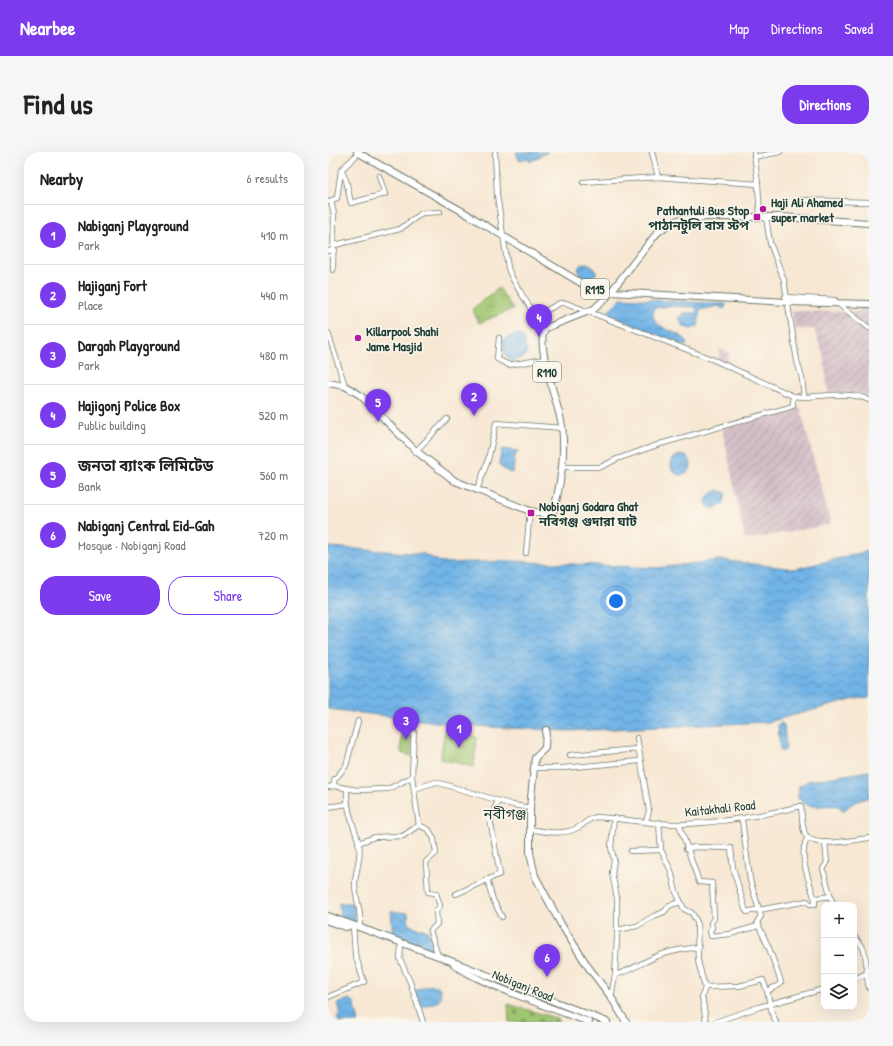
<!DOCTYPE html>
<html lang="en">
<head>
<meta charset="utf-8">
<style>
	:root { --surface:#fff; --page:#f6f6f6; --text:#222; --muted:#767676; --line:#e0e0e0; --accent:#7c3aed }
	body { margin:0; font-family:"Patrick Hand","Noto Sans Bengali",sans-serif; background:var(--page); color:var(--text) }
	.controls { position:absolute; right:12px; bottom:12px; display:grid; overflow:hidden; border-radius:8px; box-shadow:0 4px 16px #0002 }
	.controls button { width:36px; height:36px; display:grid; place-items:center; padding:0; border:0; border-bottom:1px solid var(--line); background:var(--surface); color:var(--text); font:20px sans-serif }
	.you { position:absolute; left:288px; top:449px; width:14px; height:14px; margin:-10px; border:3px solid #fff; border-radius:50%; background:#1a73e8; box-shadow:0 0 0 6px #1a73e833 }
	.badge { display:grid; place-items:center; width:26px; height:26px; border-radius:50%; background:var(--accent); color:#fff; font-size:13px; font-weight:700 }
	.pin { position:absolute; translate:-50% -33px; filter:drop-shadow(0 1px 2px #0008) }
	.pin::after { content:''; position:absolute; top:21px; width:14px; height:12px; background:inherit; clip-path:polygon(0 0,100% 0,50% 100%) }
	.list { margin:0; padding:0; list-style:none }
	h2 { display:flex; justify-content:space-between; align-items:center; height:52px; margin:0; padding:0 16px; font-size:17px }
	h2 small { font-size:13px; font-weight:400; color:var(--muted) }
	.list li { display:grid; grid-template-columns:26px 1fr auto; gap:12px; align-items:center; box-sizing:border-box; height:60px; padding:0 16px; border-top:1px solid var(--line) }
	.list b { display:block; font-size:15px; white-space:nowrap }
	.list p { margin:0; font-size:13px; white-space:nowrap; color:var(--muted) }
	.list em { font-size:13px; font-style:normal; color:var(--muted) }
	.actions { display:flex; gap:8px; padding:12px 16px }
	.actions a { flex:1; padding:9px 0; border:1px solid var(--accent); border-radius:16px; text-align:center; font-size:14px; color:var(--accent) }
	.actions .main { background:var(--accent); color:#fff }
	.icon { flex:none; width:22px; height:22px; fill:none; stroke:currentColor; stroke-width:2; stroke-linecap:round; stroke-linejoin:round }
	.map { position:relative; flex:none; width:541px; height:870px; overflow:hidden; border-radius:16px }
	header { display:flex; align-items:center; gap:24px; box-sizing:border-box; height:56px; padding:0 20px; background:var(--accent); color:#fff }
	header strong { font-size:19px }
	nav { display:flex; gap:22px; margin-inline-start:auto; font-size:14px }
	.intro { display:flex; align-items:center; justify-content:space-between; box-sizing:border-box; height:96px; padding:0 24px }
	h1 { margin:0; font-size:28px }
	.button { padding:10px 18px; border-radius:16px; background:var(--accent); color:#fff; font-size:14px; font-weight:700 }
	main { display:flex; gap:24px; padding:0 24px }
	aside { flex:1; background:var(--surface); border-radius:16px; box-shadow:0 4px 16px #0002 }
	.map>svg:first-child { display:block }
	.industrial { fill:url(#industrial-furrows) }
	.cemetery { fill:url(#cemetery-stones); stroke:#608252 }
	.park { fill:url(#park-tufts); stroke:#608252 }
	.water { fill:url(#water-waves); stroke:#48788e }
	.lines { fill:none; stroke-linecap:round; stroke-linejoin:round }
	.minor-casing { stroke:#6b786c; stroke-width:6 }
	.major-casing { stroke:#6b786c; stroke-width:8 }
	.minor { stroke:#fff; stroke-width:4.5 }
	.major { stroke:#fff; stroke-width:6 }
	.poi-dot { fill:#b5179e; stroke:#fbf7ec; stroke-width:1.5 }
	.labels { text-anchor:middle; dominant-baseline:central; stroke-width:3; stroke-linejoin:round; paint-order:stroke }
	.shield { fill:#fbf7ec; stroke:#61756b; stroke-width:1 }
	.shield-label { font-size:12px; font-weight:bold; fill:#1f3d34 }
	.poi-label { font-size:13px; font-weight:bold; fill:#1f3d34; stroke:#fbf7ec; text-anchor:start }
	.street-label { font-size:13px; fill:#1f3d34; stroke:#fbf7ec }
	.quarter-label { font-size:15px; fill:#1f3d34; stroke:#fbf7ec }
</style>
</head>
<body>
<header>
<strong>Nearbee</strong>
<nav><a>Map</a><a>Directions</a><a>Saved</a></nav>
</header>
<div class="intro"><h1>Find us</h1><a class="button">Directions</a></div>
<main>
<aside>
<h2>Nearby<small>6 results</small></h2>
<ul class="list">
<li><span class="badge">1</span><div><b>Nabiganj Playground</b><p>Park</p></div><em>410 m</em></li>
<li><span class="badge">2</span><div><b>Hajiganj Fort</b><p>Place</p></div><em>440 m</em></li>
<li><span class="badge">3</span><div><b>Dargah Playground</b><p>Park</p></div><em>480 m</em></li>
<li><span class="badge">4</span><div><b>Hajigonj Police Box</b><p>Public building</p></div><em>520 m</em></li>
<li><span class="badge">5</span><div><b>জনতা ব্যাংক লিমিটেড</b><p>Bank</p></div><em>560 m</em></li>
<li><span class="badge">6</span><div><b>Nabiganj Central Eid-Gah</b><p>Mosque · Nobiganj Road</p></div><em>720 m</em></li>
</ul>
<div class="actions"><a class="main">Save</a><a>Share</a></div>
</aside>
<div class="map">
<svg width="541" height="870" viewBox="0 0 541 870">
	<defs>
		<pattern id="industrial-furrows" width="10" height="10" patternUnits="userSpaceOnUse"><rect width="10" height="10" fill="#d2bdc6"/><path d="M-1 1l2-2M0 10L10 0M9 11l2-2" fill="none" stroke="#aa9ba2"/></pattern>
		<pattern id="cemetery-stones" width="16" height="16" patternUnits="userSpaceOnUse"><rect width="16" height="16" fill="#a0c671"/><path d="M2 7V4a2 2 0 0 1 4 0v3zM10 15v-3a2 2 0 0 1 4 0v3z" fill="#82a25e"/></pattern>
		<pattern id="park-tufts" width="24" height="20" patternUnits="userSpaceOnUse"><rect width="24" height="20" fill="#a0c671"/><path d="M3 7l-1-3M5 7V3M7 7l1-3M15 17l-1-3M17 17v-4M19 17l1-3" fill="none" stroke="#82a25e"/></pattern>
		<pattern id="water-waves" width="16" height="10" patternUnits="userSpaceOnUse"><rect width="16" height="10" fill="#71b4e7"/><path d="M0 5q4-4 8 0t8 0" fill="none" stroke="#5c94bc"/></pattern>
	</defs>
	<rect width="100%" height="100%" fill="#fbf7ec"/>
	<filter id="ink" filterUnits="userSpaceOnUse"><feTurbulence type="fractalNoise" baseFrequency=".025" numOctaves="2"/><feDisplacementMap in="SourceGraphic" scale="8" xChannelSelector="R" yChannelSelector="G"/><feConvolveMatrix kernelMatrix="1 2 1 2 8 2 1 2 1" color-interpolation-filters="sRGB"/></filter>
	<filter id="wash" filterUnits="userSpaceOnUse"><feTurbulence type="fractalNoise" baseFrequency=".012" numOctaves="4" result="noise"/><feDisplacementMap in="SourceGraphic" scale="16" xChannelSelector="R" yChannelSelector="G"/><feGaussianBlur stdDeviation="0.9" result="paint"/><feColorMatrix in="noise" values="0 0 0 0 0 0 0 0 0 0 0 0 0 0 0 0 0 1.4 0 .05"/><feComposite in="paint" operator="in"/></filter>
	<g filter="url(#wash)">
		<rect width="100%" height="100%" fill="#f7e7d3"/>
		<!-- industrial -->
		<g class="industrial">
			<path d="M 532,155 L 541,155 L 541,245 L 532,241 L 500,240 L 496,205 L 486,177 L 467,177 L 464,159 L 530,160 Z"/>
			<path d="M 392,197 L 402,201 L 400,211 L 390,207 Z"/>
			<path d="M 472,255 L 503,372 L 417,388 L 394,276 Z"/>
		</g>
		<!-- cemetery -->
		<path class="cemetery" d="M 180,852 L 231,867 L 231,870 L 181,870 Z"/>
		<!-- park -->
		<g class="park">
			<path d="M 171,136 L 185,157 L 151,171 L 144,157 Z"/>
			<path d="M 73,575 L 84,576 L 83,604 L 73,601 Z"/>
			<path d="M 117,577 L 149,585 L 146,615 L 112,607 Z"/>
		</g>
		<!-- water -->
		<g class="water">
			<path d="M 188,0 L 220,0 L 202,10 L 200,6 L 191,8 Z"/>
			<path d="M 259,111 L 268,118 L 268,122 L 258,126 L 252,123 L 250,117 L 253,112 Z"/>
			<path d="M 293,146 L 398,152 L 398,153 L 396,157 L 390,154 L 372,158 L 370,174 L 364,177 L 356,175 L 351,166 L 356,161 L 368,161 L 369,158 L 367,155 L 341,154 L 327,156 C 317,176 350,178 359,189 L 359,193 L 356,194 L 282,163 L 281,158 Z"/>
			<path d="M 187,182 L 195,185 L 199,200 L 196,205 L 183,209 L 177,202 L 175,188 Z"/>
			<path d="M 174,297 L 190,299 L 187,304 L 185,320 L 182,321 L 174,316 L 171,311 Z"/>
			<circle cx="353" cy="313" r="10"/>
			<path d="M 391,338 L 398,341 L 396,351 L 386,357 L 380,355 C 374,347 383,340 391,338 Z"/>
			<path d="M 0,395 L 95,402 L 115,411 L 182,409 L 330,416 L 392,408 L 467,417 L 541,399 L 541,546 L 527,547 L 440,570 L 242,579 L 142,574 L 0,557 Z"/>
			<path d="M 452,570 L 456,573 L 458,596 L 455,600 L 452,598 L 450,573 Z"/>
			<path d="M 541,619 L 541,645 L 525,651 L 515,659 L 511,654 C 497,652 480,659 470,646 L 471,634 L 480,629 Z"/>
			<path d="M 11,751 L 25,751 L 27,770 L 12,765 Z"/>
			<path d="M 63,759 L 80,761 L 81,773 L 100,779 L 107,802 L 65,786 Z"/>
			<path d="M 109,833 L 113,838 L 112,839 L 113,846 L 111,847 L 111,849 L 93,855 L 86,839 L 99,834 Z"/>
			<path d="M 21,847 L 26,850 L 31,870 L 11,870 L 9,864 L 13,862 L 9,852 Z"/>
		</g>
	</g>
	<g filter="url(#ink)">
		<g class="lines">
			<!-- minor casing -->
			<g class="minor-casing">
				<g id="minor">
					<path d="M 167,0 L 169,43 L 180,116 C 188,140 208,156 214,184"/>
					<path d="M 324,0 L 330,25"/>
					<path d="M 426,0 L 430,32 L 432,65"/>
					<path d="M 426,5 L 452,0"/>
					<path d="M 13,18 L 18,28 L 23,51 L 57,42 L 51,24"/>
					<path d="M 255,30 L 330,25 L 430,32"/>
					<path d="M 472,48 L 541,50"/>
					<path d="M 3,49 L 6,62 L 5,118"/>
					<path d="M 0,50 L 9,46 L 13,18 L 32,0"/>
					<path d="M 438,65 L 442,91 L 456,128 L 469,209 L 474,226 L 476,245 L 465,244"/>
					<path d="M 7,93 L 72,77 L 94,61 L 112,60"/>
					<path d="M 0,99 L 7,98"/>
					<path d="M 457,145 L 507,148"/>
					<path d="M 509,151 L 541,176"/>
					<path d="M 208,164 L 232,151 L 238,151 L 386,208 L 465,244 L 465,253 L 462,255 L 332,292 L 289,307 L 273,315 L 234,315"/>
					<path d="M 0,181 L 17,234"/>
					<path d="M 171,186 L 169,207 L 181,213 L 217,207"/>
					<path d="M 476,245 C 497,244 522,239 541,248"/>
					<path d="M 88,299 L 119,267"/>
					<path d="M 149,338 L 160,308 L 168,271 L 235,276"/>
					<path d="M 198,401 L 202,359"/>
					<path d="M 86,575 L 84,625 L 91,673 L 101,678 L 106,687 L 108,701 L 98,710 L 100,740 L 108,741 L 112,754 L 108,759 L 109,772 L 102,779 L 110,804"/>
					<path d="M 309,586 L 321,659 L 318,669"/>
					<path d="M 242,603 L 310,597"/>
					<path d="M 206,616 L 235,616 L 312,609"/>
					<path d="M 6,634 L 29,638 L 60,637 L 84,625"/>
					<path d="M 0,635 L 6,634 L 6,628 L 18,614 L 30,569"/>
					<path d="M 86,637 L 108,630 L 185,653 L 202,656"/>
					<path d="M 19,638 C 18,657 26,674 31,692 C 34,704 27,720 27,732 C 27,747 35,761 31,775"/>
					<path d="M 0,655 L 19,652"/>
					<path d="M 414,668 L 422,728 L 433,764 L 429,770 L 441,796 L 453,830 L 451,833 L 439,839 L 444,861 L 448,870"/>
					<path d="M 331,670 L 333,698 L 343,719 L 348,740 L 356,757 L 364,761 L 369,770 L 370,809 L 377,836 L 374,844 L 378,870"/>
					<path d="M 351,672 L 371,730 L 384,731 L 386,766 L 383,771 L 384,776 L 382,778 L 383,784 L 402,782 L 430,774"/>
					<path d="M 201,677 C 217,680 236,684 251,675 C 258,671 260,666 269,665 C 298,667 329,673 358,672 C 399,670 433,664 473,654 C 474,663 474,675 477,682 C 485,698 528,687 541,686"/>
					<path d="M 480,685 C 469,702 481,727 486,745 L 489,746 L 503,744"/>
					<path d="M 497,690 L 499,711 L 495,717 L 505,753"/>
					<path d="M 30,691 L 47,685 L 75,684 L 91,673"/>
					<path d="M 358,697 L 367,695 L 403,696 L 405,716 L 417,757 L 419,760 L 431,757"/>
					<path d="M 303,699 L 333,698"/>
					<path d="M 159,727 L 165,748 L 174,765"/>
					<path d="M 128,742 L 172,722 L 162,667 L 170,649"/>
					<path d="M 431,758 L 479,749 L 482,752 L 487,752 L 487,746"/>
					<path d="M 289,778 L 309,774 L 326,764 L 336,760 L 342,753 L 353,750"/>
					<path d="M 526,784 C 528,787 532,791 534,794 C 541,806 537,823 541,836"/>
					<path d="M 73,791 L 72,807 L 82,830 L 95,870"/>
					<path d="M 287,823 C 301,819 314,811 327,805 C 341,799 356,797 371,795"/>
					<path d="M 526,827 L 537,822"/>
					<path d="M 377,835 L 411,834 L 435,828 L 439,839"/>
					<path d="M 0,845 L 36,830 L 27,802 L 25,773"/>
					<path d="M 283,845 L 287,823 L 289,786 L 289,746 L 284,721 L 286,708 L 283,695 L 286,666"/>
					<path d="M 387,870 L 431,855 L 496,837"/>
				</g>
			</g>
			<!-- major casing -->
			<g class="major-casing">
				<g id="major">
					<path d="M 29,0 L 132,58 L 258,134 L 283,140 L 459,150 L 541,152"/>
					<path d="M 0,231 L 17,234 L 32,243 L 88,299 L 127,329 L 202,359 L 221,363 C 228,360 227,351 229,345 C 234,322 237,298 234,274 C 232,256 205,188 218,176 L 266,157 L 278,146 L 329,81 L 338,74 L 350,68 L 379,65 L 454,65 L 541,71"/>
					<path d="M 218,578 L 217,596 L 207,606 L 202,656 L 202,701 L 207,724 L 234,774 L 261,816 L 283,845 L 298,870"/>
					<path d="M 0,764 L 110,804 L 279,870"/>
					<path d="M 0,769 L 17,775 L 25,773"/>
					<path d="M 125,811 C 134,825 239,862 261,870"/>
				</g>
			</g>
			<!-- minor -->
			<use href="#minor" class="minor"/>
			<!-- major -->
			<use href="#major" class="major"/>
		</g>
	</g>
	<!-- markers -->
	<g class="poi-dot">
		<circle cx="435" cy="57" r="4"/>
		<rect x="425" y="61" width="8" height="8" rx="2"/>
		<circle cx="30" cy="186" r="4"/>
		<rect x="199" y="357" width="8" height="8" rx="2"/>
	</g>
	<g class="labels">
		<!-- shield labels -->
		<g class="shield">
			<rect x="253" y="127" width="28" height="20" rx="3"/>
			<rect x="205" y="210" width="28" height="20" rx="3"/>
		</g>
		<g class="shield-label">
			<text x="267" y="137">R115</text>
			<text x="219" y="220">R110</text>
		</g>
		<!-- poi labels -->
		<g class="poi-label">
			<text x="443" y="50">Haji Ali Ahamed<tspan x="443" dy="15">super market</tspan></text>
			<text x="421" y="58" text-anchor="end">Pathantuli Bus Stop<tspan x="421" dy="15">পাঠানটুলি বাস স্টপ</tspan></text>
			<text x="38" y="179">Killarpool Shahi<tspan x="38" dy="15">Jame Masjid</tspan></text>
			<text x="211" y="354">Nobiganj Godara Ghat<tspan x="211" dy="15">নবিগঞ্জ গুদারা ঘাট</tspan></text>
		</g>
		<!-- street labels -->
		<g class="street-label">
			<text transform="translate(392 656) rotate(-6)">Kaitakhali Road</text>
			<text transform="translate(195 833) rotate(22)">Nobiganj Road</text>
		</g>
		<!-- quarter labels -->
		<g class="quarter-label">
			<text x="177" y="661">নবীগঞ্জ</text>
		</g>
	</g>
</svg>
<div class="controls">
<button>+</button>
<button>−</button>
<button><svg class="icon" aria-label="layers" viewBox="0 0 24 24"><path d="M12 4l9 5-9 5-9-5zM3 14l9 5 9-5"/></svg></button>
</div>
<div class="you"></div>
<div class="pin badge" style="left:131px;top:596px">1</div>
<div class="pin badge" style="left:146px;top:264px">2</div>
<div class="pin badge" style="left:78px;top:588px">3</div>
<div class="pin badge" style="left:211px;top:185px">4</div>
<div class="pin badge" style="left:50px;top:270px">5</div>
<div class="pin badge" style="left:219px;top:825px">6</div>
</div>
</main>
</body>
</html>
